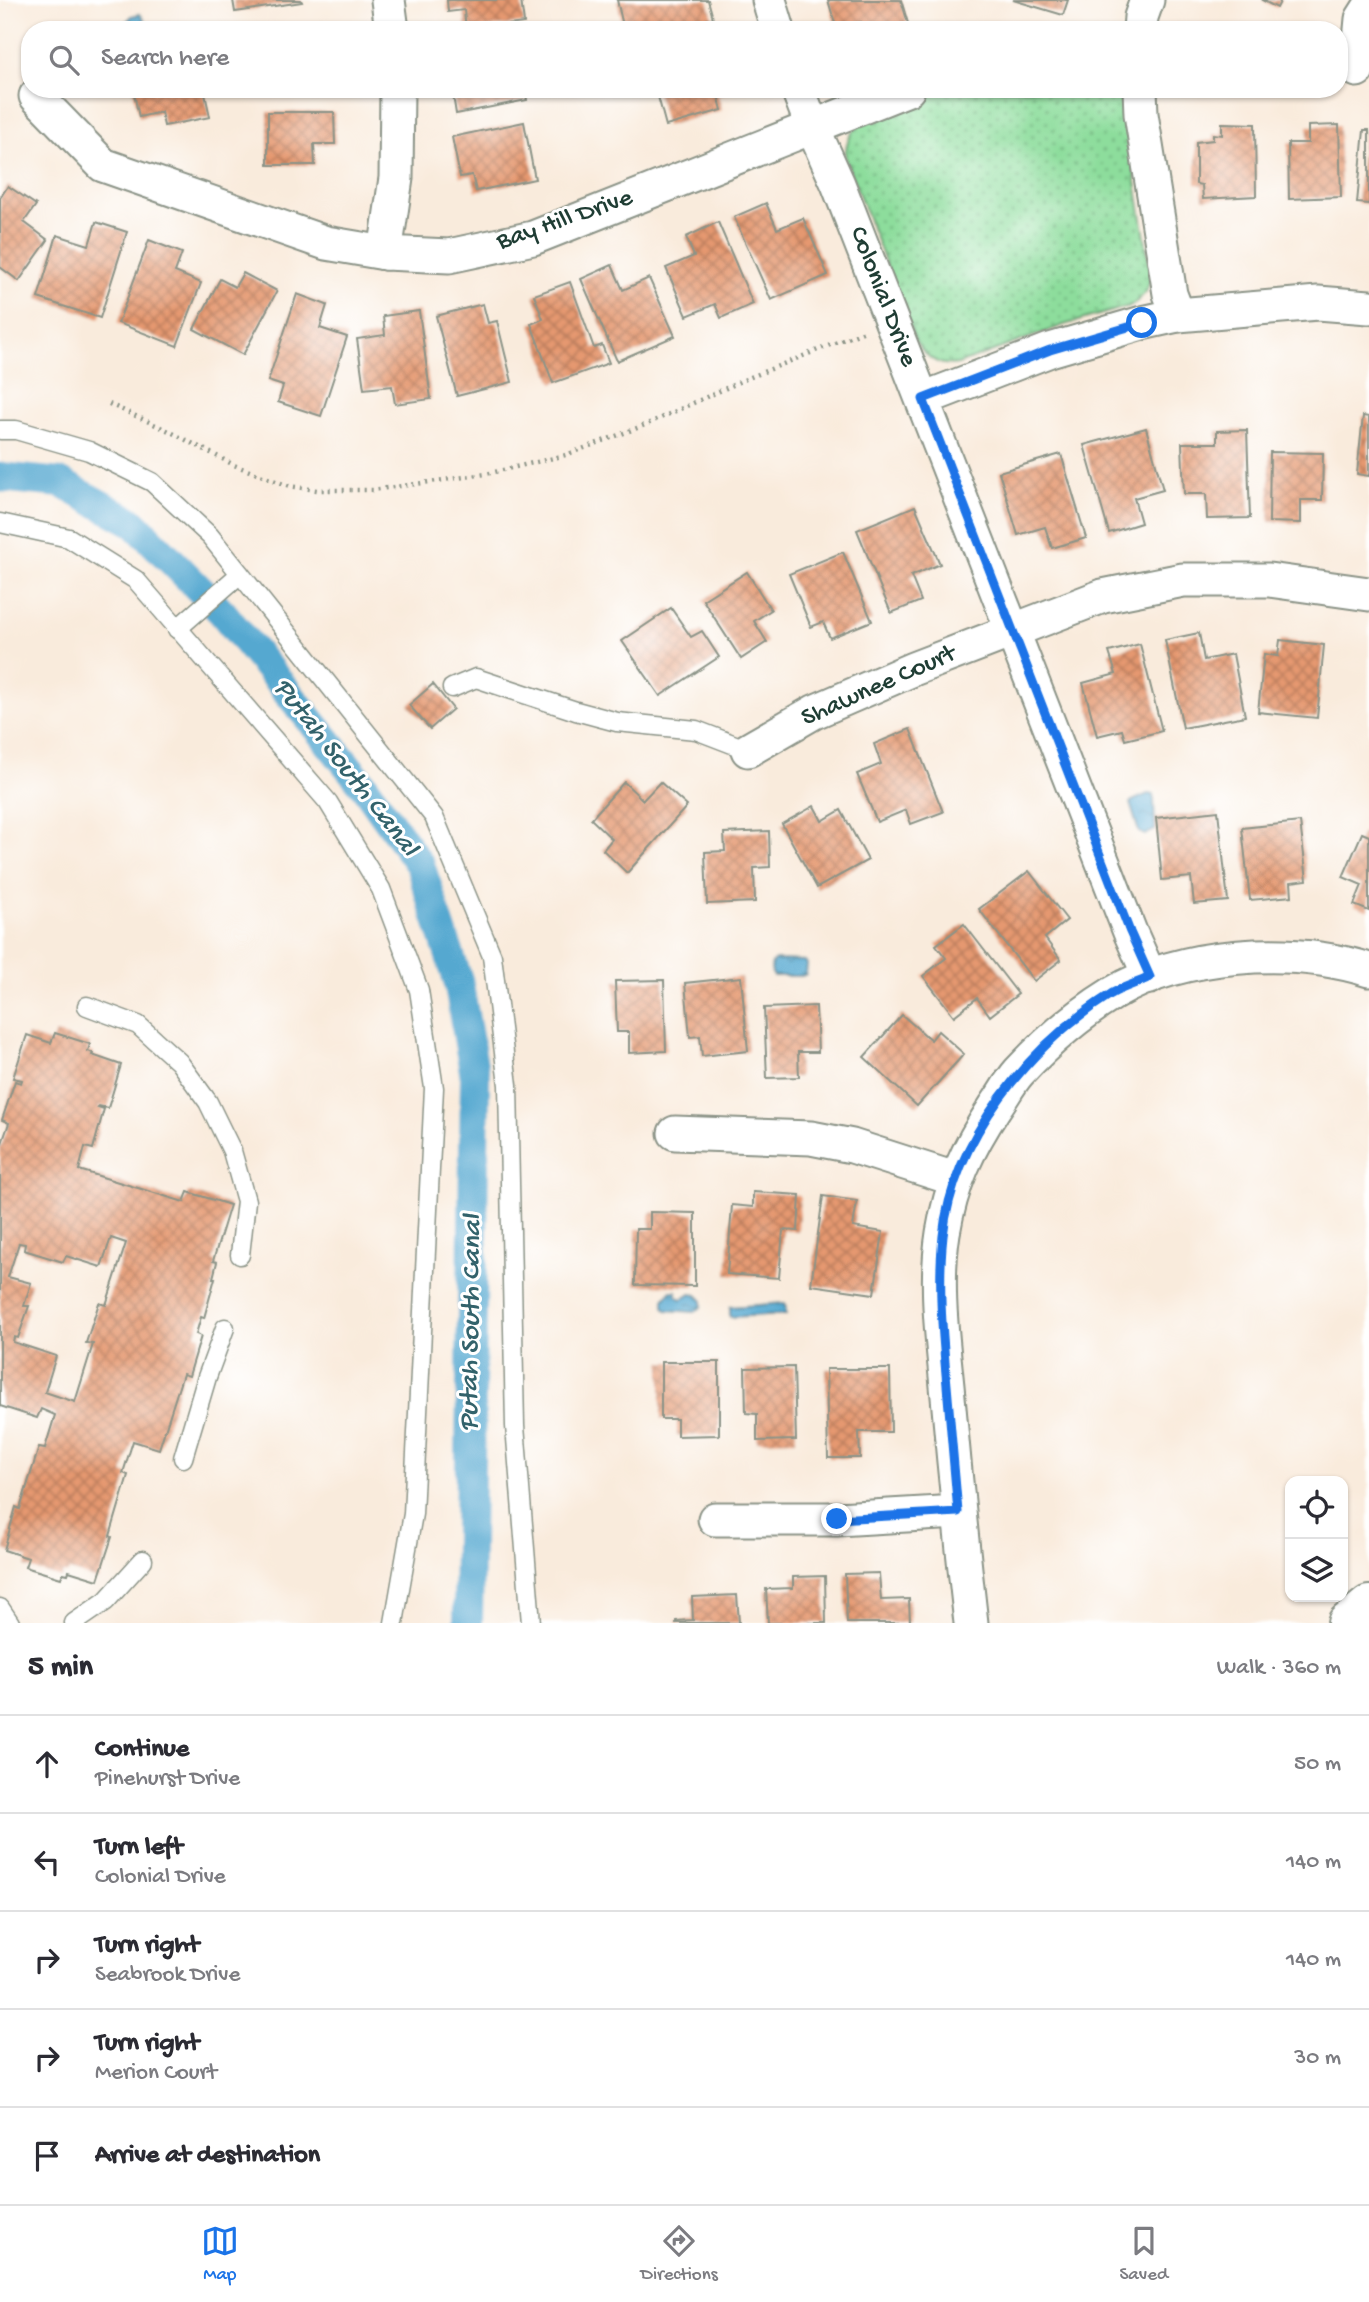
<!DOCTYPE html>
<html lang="en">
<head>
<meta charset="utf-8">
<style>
	:root { --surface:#fff; --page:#f7f7f7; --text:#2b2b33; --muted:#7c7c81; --line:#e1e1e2; --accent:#1a73e8 }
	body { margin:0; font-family:"Gochi Hand",sans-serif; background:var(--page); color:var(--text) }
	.controls { position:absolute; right:21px; bottom:21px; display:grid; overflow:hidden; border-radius:14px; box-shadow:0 2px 5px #0004 }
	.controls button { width:63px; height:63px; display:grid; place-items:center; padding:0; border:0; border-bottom:2px solid var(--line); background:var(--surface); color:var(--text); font:35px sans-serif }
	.stop { position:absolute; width:21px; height:21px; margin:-16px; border:5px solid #1a73e8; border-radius:50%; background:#fff }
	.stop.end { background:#1a73e8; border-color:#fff; box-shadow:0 2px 7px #0008 }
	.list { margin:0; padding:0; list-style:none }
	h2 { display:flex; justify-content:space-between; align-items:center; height:91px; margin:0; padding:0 28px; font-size:30px }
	h2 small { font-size:23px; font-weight:400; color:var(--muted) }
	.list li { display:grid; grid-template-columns:46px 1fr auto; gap:21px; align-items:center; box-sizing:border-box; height:98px; padding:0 28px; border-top:2px solid var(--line) }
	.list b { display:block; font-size:26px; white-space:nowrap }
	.list p { margin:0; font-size:23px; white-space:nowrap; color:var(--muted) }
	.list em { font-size:23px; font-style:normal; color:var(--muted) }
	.icon { flex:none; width:38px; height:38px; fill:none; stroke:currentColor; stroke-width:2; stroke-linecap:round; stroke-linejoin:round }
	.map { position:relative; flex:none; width:1369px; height:1623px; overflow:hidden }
	.search { position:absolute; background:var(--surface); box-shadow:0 2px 5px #0004; left:21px; right:21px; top:21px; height:77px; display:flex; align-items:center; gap:18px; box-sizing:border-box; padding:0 24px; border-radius:28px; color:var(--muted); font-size:26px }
	.sheet { height:581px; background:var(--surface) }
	nav { display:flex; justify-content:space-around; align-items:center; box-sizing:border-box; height:98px; border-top:2px solid var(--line); background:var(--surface); font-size:19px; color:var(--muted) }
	nav a { display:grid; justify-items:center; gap:4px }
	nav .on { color:var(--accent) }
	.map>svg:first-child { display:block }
	.park { fill:url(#park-dots); stroke:#568d68; stroke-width:2 }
	.water { fill:url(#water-ripples); stroke:#3a7282; stroke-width:2 }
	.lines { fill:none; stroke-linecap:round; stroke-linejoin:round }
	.canal { stroke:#55a8d0; stroke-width:30 }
	.building { fill:url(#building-cross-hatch); fill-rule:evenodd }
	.service-casing { stroke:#8c9488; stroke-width:21 }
	.minor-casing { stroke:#8c9488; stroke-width:37 }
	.tertiary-casing { stroke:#8c9488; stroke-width:42 }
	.path { stroke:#8c9488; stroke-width:4.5; stroke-dasharray:2 5; stroke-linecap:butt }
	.service { stroke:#fff; stroke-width:18 }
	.minor { stroke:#fff; stroke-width:33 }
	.tertiary { stroke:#fff; stroke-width:38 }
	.route { stroke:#1a73e8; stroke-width:9 }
	.labels { text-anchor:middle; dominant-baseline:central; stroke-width:6; stroke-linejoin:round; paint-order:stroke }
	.street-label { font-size:26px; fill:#1f3d34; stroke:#fff }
	.water-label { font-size:28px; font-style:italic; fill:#32626b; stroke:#fff }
</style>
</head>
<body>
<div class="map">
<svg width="1369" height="1623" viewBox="0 0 1369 1623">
	<defs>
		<pattern id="park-dots" width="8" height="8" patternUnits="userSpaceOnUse" patternTransform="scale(1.75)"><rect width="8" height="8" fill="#8ddd9c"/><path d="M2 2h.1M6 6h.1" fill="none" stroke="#73b480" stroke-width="1.8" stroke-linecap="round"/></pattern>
		<pattern id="water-ripples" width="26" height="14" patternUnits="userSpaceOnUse" patternTransform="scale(1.75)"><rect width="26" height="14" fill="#55a8d0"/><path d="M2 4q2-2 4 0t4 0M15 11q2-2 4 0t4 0" fill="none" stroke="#468aaa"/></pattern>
		<pattern id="building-cross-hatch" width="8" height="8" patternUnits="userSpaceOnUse" patternTransform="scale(1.75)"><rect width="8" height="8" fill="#e59870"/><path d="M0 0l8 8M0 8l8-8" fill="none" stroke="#b97d5d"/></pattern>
	</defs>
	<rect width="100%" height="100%" fill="#fff"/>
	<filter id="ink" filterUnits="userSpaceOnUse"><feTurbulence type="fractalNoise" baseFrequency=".0143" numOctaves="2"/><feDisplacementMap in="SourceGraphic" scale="14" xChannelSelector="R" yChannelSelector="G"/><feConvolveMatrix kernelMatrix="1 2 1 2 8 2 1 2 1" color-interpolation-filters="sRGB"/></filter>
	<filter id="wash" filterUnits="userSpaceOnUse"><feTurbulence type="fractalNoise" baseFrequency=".00686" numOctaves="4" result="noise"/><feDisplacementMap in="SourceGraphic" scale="28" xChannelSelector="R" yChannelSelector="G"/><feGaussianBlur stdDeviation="1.57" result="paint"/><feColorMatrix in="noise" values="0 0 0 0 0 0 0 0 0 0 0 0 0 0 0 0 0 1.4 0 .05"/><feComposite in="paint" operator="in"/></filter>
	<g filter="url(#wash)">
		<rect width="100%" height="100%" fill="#f9ebdc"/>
		<!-- park -->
		<path class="park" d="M 945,89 L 1118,89 L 1123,100 L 1151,276 L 1146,292 L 1133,305 L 1064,325 L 958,364 C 938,367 927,358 916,342 L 845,158 C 846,144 849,133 860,124 Z"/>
		<!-- water -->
		<g class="water">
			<path d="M 140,14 L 145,21 L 141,30 L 119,30 L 132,16 Z"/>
			<path d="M 1148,794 L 1153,795 L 1154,800 L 1155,830 L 1145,835 L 1139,832 L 1130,803 L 1132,801 Z"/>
			<path d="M 776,960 L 805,961 L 807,964 L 806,974 L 802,976 L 774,976 C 770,972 770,962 776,960 Z"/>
			<path d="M 671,1291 L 676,1291 L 677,1296 L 682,1299 L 691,1294 L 697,1295 L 702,1300 L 702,1306 L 695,1312 L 666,1310 L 664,1306 L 664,1299 Z"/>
			<path d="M 785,1303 L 786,1314 L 730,1317 L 730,1307 Z"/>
		</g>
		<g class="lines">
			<!-- canal -->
			<path class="canal" d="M 0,477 L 61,483 L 134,523 L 222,612 L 365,787 L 420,865 L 458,980 L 475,1077 L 468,1623"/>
		</g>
		<g id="blocks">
			<!-- building -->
			<g class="building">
				<path d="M 233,0 L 301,0 L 302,2 L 235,12 Z"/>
				<path d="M 447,0 L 521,0 L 524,23 L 466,30 L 464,10 L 448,12 Z"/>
				<path d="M 617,0 L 708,0 L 713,18 L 666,30 L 624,30 Z"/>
				<path d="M 828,0 L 901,0 L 910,30 L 863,30 L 861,22 L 837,30 Z"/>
				<path d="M 1013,0 L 1068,0 L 1063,15 Z"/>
				<path d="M 1262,0 L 1281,0 L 1277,8 Z"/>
				<path d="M 133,89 L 204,89 L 210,117 L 164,126 L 161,112 L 139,117 Z"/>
				<path d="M 452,89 L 525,89 L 527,100 L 456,114 Z"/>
				<path d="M 656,89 L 735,89 L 735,90 L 718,95 L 722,110 L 666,126 Z"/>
				<path d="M 268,112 L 334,112 L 335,144 L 314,144 L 315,165 L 268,165 Z"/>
				<path d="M 524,122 L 535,179 L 476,191 L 472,175 L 460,177 L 452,137 Z"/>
				<path d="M 1222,123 L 1255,124 L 1256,196 L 1203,199 L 1202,185 L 1196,184 L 1196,142 L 1213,140 L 1213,134 L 1222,135 Z"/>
				<path d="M 1339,125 L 1341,197 L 1289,199 L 1288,143 L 1308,143 L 1308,126 Z"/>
				<path d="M 1364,130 L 1369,130 L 1369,204 L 1357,203 Z"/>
				<path d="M 8,186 L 36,205 L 24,222 L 48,240 L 19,281 L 0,267 L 0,198 Z"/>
				<path d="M 766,203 L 777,229 L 803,218 L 828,275 L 771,300 L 734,217 Z"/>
				<path d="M 96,222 L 127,232 L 100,318 L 38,298 L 57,235 L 89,245 Z"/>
				<path d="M 718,222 L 753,304 L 721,318 L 715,304 L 687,316 L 666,268 L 694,256 L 686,237 Z"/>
				<path d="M 149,240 L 182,253 L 175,272 L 201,283 L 177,346 L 118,323 Z"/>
				<path d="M 612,265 L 623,290 L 649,278 L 675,336 L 617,361 L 581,279 Z"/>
				<path d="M 243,273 L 277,291 L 243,355 L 194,329 L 220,279 L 235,287 Z"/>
				<path d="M 570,282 L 594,348 L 602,345 L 609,363 L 553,383 L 531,324 L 543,319 L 534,295 Z"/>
				<path d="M 297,294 L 327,305 L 320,328 L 347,337 L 321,416 L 278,402 L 283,386 L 268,381 Z"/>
				<path d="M 483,304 L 488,323 L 497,321 L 512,382 L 457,396 L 436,316 Z"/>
				<path d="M 419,311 L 431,399 L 395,404 L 392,386 L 364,389 L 357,339 L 385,335 L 383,316 Z"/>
				<path d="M 1363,416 L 1369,417 L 1369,476 L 1357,474 Z"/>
				<path d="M 1146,428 L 1163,490 L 1134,498 L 1141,523 L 1109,533 L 1084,445 Z"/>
				<path d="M 1247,430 L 1250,518 L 1207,519 L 1206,494 L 1184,494 L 1182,443 L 1217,443 L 1217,431 Z"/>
				<path d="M 1270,452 L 1323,453 L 1322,500 L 1301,500 L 1301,523 L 1269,522 Z"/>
				<path d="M 1061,454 L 1086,538 L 1052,548 L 1045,527 L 1018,535 L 999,472 Z"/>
				<path d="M 915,506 L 940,564 L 911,576 L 921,601 L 891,613 L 857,530 Z"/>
				<path d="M 843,552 L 872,621 L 830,638 L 823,622 L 811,627 L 789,574 Z"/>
				<path d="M 747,572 L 771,610 L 754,621 L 767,642 L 741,659 L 703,600 Z"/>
				<path d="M 671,608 L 691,637 L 702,631 L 719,657 L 660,696 L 622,641 Z"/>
				<path d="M 1199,633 L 1204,660 L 1233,654 L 1245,716 L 1183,728 L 1165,640 Z"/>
				<path d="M 1280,640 L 1324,645 L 1317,718 L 1258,712 L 1264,654 L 1278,656 Z"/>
				<path d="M 1140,644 L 1162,731 L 1125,740 L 1122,730 L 1097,736 L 1083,683 L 1116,674 L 1109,652 Z"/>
				<path d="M 433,684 L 453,709 L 430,729 L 409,705 Z"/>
				<path d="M 910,729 L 943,812 L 911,824 L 906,810 L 877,822 L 857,774 L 881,764 L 874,744 Z"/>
				<path d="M 624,782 L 643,800 L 660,782 L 687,806 L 627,873 L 603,850 L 612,839 L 591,819 Z"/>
				<path d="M 814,806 L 822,821 L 841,810 L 868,860 L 817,888 L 782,824 Z"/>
				<path d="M 1218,811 L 1228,901 L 1194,904 L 1191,877 L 1162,880 L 1156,818 Z"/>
				<path d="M 1300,822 L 1307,880 L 1291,882 L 1292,896 L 1250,900 L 1242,828 Z"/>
				<path d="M 769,831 L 770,867 L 754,868 L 755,902 L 707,904 L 705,852 L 725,851 L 724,833 Z"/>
				<path d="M 1362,833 L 1369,836 L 1369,911 L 1354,905 L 1362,885 L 1343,877 Z"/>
				<path d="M 1029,871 L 1067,920 L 1045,938 L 1061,960 L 1034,981 L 979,909 Z"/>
				<path d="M 964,924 L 1018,994 L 990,1016 L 977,998 L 954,1016 L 923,976 L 946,958 L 936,945 Z"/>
				<path d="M 741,977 L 748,1051 L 702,1056 L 700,1036 L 690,1037 L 685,983 Z"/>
				<path d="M 664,980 L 666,1051 L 629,1053 L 629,1032 L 617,1032 L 615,981 Z"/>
				<path d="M 816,1006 L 818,1052 L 798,1052 L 799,1077 L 767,1078 L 764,1008 Z"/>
				<path d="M 902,1015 L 931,1040 L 938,1031 L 964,1054 L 917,1106 L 864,1057 Z"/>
				<path d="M 55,1033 L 90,1044 L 88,1051 L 93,1053 L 92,1055 L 121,1065 L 108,1108 L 99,1106 L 98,1107 L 104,1109 L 93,1149 L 85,1147 L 79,1170 L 184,1202 L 188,1192 L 230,1205 L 213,1261 L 217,1262 L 213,1278 L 215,1278 L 204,1318 L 201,1317 L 196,1334 L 201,1336 L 189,1376 L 183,1374 L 159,1449 L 133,1441 L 123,1473 L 128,1475 L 110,1536 L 112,1537 L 98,1580 L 69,1571 L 68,1574 L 63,1573 L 61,1578 L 25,1567 L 28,1558 L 4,1550 L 16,1507 L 20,1509 L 39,1447 L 45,1448 L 55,1415 L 41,1409 L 37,1418 L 0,1406 L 0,1149 L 9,1123 L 2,1120 L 15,1081 L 21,1083 L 22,1080 L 13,1078 L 27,1035 L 51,1043 ZM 111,1238 L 126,1243 L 106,1305 L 99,1303 L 86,1343 L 93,1344 L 75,1402 L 45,1392 L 56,1356 L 13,1342 L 14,1337 L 18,1338 L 29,1306 L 24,1306 L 31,1283 L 8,1277 L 19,1243 L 25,1244 L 24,1250 L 63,1262 L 66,1256 L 101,1267 Z"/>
				<path d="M 753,1192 L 800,1195 L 798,1231 L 783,1230 L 779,1278 L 727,1274 L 732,1205 L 753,1207 Z"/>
				<path d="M 823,1196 L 857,1201 L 853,1227 L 883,1232 L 874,1294 L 811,1285 Z"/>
				<path d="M 650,1212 L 695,1213 L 695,1286 L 635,1285 L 636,1229 L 650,1229 Z"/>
				<path d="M 661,1362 L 719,1362 L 719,1435 L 677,1436 L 677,1419 L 661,1419 Z"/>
				<path d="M 794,1367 L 796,1440 L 757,1441 L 757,1414 L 746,1413 L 745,1368 Z"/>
				<path d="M 826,1369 L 890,1369 L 891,1432 L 859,1432 L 860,1458 L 828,1458 Z"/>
				<path d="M 879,1573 L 881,1600 L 909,1599 L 910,1623 L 847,1623 L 845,1574 Z"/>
				<path d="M 825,1576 L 826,1623 L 768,1623 L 766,1589 L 793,1588 L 793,1577 Z"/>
				<path d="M 737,1595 L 739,1623 L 676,1623 L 676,1621 L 693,1620 L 692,1597 Z"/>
			</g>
		</g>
	</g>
	<g filter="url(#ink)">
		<use href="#blocks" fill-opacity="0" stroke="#8c9488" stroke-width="2"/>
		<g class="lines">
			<!-- service casing -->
			<g class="service-casing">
				<g id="service">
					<path d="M 0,430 L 16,430 L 89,451 L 152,482 L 210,536 L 434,817 L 492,956 L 508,1085 L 515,1426 L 531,1623"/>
					<path d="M 0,523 L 69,538 L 136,580 L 328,802 L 381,889 L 419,990 L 434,1088 L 413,1514 L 394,1623"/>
					<path d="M 177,629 L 240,574"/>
					<path d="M 452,688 L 476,678 L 576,711 L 617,722 L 696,730 L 748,750"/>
					<path d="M 87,1006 L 138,1025 L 179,1062 L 208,1102 L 232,1151 L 246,1201 L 240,1255"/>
					<path d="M 183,1458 L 207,1377 L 225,1328"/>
					<path d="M 0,1608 L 10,1623"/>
					<path d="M 74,1623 L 106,1601 L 143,1560"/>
				</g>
			</g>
			<!-- minor casing -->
			<g class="minor-casing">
				<g id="minor">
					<path d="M 388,0 L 392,30"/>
					<path d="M 769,0 L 778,30"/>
					<path d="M 1140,30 L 1141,17 L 1147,0"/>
					<path d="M 1357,70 L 1362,19 L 1369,8"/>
					<path d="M 798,89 L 812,126 L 838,184 L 1130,932 L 1150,977"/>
					<path d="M 1140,89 L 1141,114 L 1170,294 L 1178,315"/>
					<path d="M 36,96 L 103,165 L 326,243 L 385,253 L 449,256 L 533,238 L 908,89"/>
					<path d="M 385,253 L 396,178 L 397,89"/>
					<path d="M 923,399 L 1050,350 L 1142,323 L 1178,315 L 1318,303 L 1369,307"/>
					<path d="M 748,750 L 814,712 L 913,669 L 1103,596 L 1183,580 L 1269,580 L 1369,594"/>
					<path d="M 675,1133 L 811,1138 L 852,1146 L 955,1179"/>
					<path d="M 715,1519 L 837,1519 L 958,1512"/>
					<path d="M 971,1623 C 962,1544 954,1465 947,1386 C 942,1336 935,1283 943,1233 C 951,1184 968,1148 995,1107 C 1003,1096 1010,1082 1019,1072 C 1046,1043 1078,1015 1112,994 C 1182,952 1292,946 1369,970"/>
				</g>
			</g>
			<!-- tertiary casing -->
			<g class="tertiary-casing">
				<path id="tertiary" d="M 1347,1623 L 1369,1605"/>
			</g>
			<!-- path -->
			<path class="path" d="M 109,404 L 167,430 L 234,465 L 289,486 L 317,490 L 373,490 L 486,474 L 566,455 L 645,425 L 746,379 L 865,331"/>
			<!-- service -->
			<use href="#service" class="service"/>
			<!-- minor -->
			<use href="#minor" class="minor"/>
			<!-- tertiary -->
			<use href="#tertiary" class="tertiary"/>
		</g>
	</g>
	<g class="lines" filter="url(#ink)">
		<!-- route -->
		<path class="route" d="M 837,1519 L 958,1512 C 954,1466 950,1420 946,1374 C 942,1328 938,1282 943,1236 C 953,1138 1030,1045 1111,994 C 1123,987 1138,983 1150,977 L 1130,932 L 923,399 L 1050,350 L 1142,323"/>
	</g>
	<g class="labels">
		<!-- street labels -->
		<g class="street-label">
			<text transform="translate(565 221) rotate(-19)">Bay Hill Drive</text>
			<text transform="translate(882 297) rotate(69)">Colonial Drive</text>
			<text transform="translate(879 687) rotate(-24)">Shawnee Court</text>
		</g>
		<!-- water labels -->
		<g class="water-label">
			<text transform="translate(345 768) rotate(52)">Putah South Canal</text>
			<text transform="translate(472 1323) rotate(-89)">Putah South Canal</text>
		</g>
	</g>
</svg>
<div class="controls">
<button><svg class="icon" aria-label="locate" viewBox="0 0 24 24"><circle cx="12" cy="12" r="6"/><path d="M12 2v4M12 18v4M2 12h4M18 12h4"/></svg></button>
<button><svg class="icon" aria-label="layers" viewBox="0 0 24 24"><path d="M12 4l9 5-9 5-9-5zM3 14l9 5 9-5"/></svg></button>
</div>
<div class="stop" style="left:1142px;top:323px"></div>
<div class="stop end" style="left:837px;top:1519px"></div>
<div class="search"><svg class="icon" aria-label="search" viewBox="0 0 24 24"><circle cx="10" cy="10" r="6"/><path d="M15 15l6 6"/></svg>Search here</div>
</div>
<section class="sheet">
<h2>5 min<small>Walk · 360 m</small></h2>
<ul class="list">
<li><svg class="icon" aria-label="ahead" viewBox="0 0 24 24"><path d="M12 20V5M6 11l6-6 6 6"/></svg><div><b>Continue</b><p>Pinehurst Drive</p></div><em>50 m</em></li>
<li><svg class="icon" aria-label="left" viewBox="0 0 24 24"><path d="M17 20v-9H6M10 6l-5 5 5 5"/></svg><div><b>Turn left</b><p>Colonial Drive</p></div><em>140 m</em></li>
<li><svg class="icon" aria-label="right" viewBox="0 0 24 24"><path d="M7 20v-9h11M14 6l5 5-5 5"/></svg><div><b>Turn right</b><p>Seabrook Drive</p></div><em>140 m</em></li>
<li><svg class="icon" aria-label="right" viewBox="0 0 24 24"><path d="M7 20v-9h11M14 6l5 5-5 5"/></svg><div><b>Turn right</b><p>Merion Court</p></div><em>30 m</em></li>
<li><svg class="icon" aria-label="arrive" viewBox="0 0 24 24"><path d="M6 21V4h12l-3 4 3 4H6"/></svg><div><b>Arrive at destination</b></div></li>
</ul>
</section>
<nav>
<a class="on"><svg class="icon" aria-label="map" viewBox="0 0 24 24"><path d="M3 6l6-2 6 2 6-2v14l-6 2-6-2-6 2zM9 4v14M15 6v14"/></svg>Map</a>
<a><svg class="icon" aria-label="directions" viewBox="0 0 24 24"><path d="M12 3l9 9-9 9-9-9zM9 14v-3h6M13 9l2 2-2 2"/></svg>Directions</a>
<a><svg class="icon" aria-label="saved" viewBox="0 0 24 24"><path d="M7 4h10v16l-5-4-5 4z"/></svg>Saved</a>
</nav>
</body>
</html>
